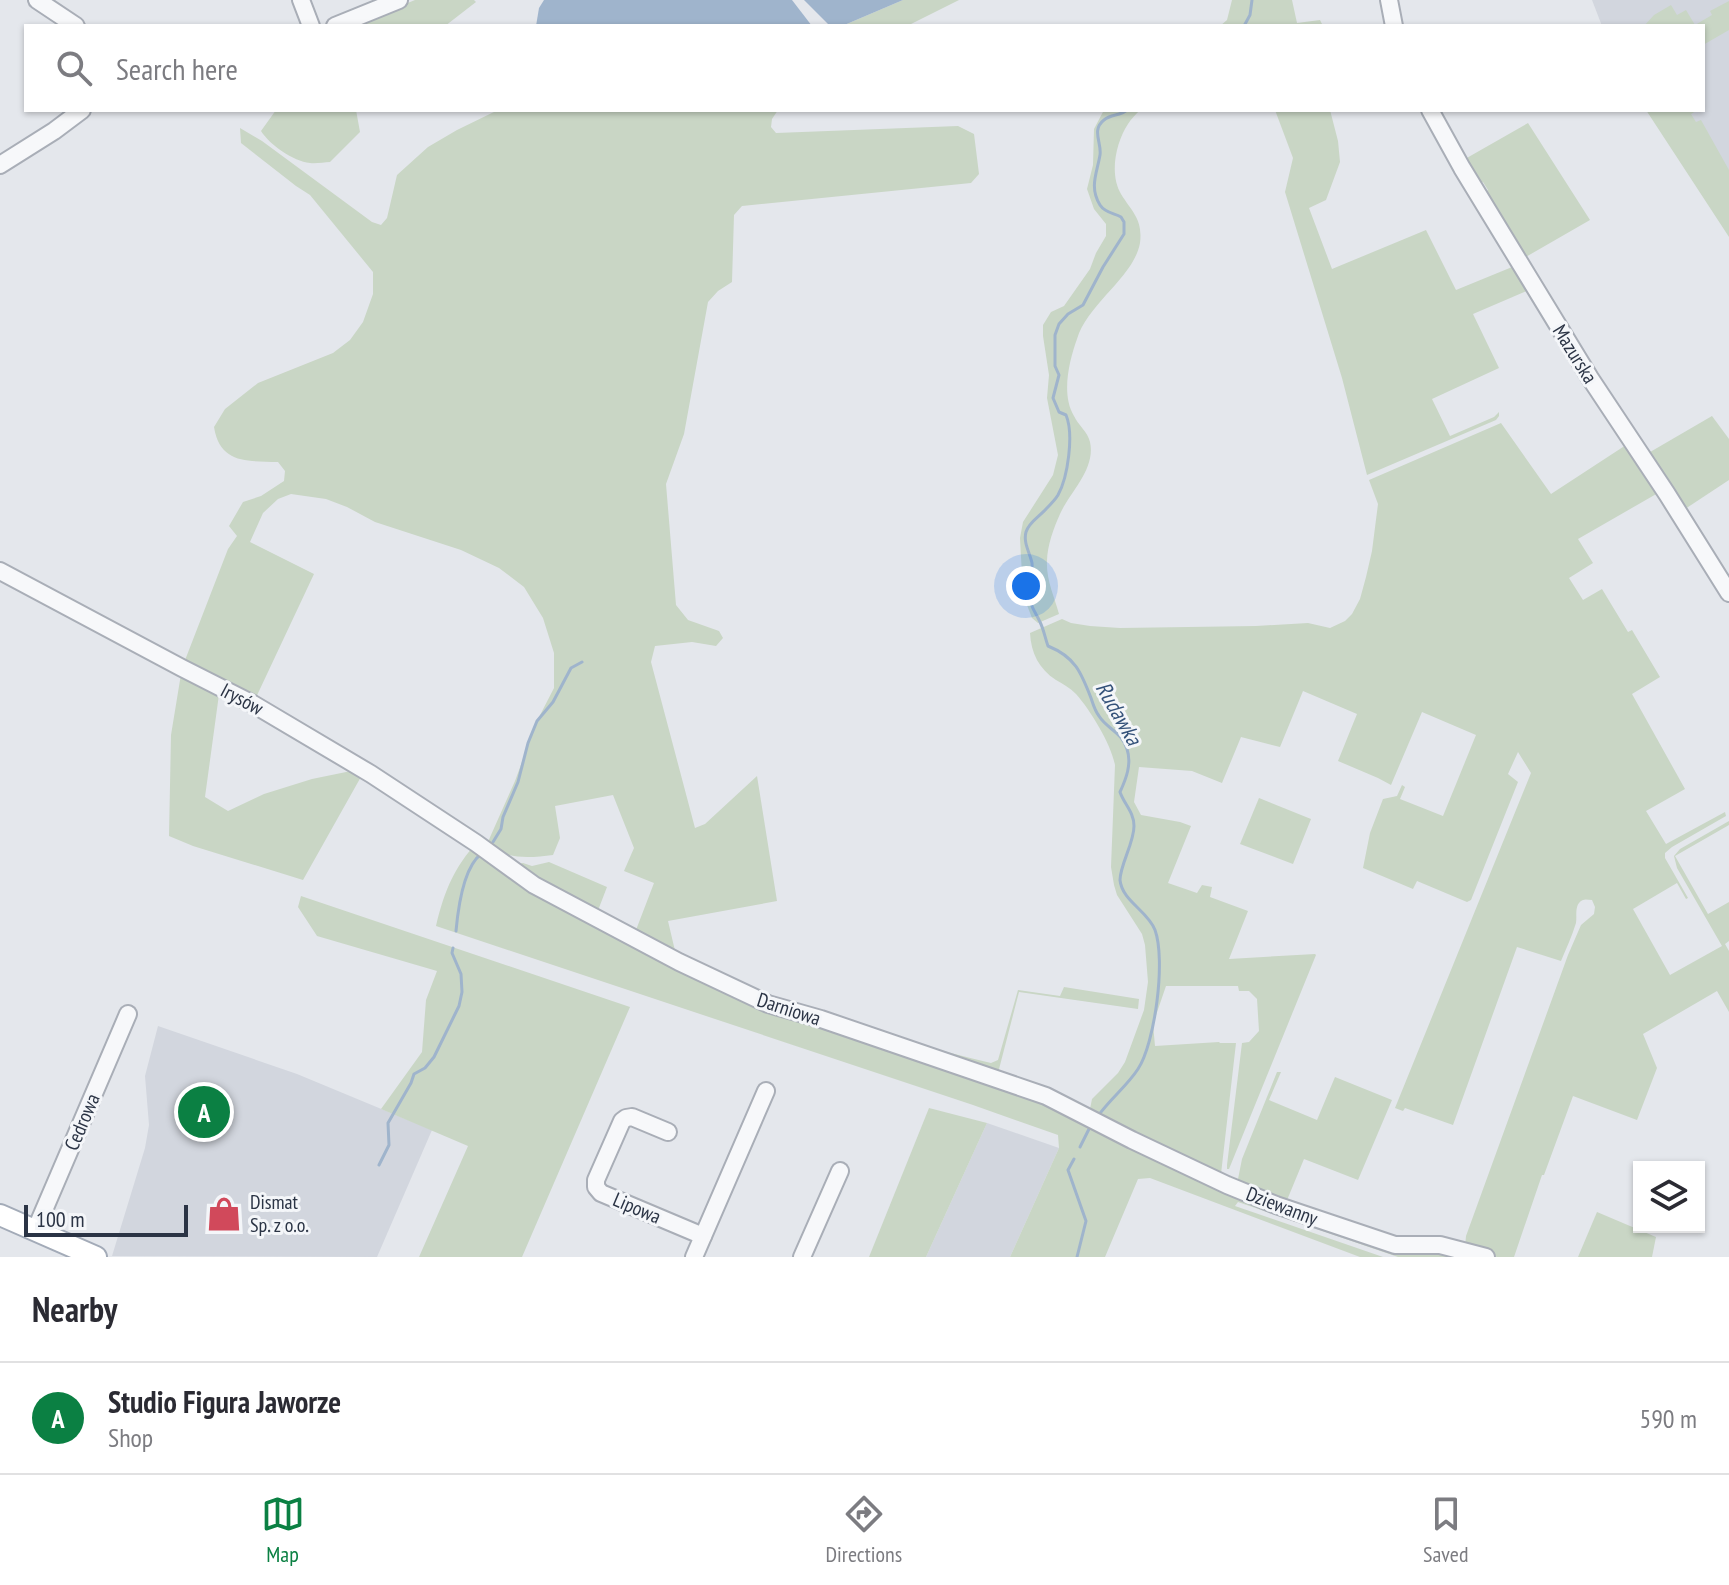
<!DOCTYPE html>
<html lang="en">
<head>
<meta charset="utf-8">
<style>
	:root { --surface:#fff; --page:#f7f7f7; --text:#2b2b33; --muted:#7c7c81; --line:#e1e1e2; --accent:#0b8043 }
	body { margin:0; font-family:"PT Sans Narrow",sans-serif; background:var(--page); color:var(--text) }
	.controls { position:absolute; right:24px; bottom:24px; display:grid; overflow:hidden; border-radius:0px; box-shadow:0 2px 6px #0004 }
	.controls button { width:72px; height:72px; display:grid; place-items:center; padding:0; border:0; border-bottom:2px solid var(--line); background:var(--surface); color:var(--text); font:40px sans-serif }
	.scale { position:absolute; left:24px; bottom:20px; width:164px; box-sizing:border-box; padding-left:8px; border:4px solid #2b3445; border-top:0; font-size:22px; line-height:28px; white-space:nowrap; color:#2b3445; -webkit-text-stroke:6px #f4f6f9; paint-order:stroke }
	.you { position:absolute; left:1026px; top:586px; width:28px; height:28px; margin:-20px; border:6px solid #fff; border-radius:50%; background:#1a73e8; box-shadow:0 0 0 12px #1a73e833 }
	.badge { display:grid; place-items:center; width:52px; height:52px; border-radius:50%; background:var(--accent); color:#fff; font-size:26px; font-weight:700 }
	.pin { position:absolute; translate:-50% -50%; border:4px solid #fff; box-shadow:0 2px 8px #0006 }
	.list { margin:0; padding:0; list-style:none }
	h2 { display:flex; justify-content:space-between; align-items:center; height:104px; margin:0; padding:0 32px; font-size:34px }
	h2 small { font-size:26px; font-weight:400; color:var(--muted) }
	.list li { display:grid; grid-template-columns:52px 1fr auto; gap:24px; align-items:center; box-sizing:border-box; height:112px; padding:0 32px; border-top:2px solid var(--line) }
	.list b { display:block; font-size:30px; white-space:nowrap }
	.list p { margin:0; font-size:26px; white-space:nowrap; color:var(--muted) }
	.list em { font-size:26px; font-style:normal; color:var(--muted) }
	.icon { flex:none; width:44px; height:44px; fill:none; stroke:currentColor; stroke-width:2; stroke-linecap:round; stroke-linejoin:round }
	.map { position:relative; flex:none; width:1729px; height:1257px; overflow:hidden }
	.search { position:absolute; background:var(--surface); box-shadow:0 2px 6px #0004; left:24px; right:24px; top:24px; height:88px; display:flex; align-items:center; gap:20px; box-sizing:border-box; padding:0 28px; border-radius:0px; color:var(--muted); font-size:30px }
	.sheet { height:216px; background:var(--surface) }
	nav { display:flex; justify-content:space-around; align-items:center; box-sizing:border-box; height:112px; border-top:2px solid var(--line); background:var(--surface); font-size:22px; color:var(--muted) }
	nav a { display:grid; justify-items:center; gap:4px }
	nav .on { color:var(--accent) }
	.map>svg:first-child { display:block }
	.built { fill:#d2d6de }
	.green { fill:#c9d6c5 }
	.water { fill:#9fb4cc }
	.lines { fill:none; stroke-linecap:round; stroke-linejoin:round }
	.stream { stroke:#9fb4cc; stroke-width:3 }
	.minor-casing { stroke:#a9aeb7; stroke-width:20 }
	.major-casing { stroke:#a3abb8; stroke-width:24 }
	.minor { stroke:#f7f8fa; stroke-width:16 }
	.major { stroke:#fff; stroke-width:20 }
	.labels { text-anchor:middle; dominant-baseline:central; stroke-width:6; stroke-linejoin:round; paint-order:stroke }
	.street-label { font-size:20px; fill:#2b3445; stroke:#f4f6f9 }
	.poi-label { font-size:20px; fill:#2b3445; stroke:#f4f6f9; text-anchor:start }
	.water-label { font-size:22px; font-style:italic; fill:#34527a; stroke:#f4f6f9 }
</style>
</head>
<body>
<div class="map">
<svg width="1729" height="1257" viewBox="0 0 1729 1257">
	<rect width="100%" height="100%" fill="#e4e7ec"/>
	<!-- built -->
	<g class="built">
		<path d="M 1592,0 L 1729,0 L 1729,230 L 1653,110 L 1703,110 L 1703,26 L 1602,26 Z"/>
		<path d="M 158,1026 L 297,1074 L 432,1130 L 377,1257 L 112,1256 L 145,1148 L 149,1125 L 145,1076 Z"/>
		<path d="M 987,1123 L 1059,1148 L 1010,1257 L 926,1257 Z"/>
	</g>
	<!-- green -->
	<g class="green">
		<path d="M 415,0 L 474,0 L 476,2 L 445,26 L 352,26 Z"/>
		<path d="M 903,0 L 959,0 L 907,26 L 842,26 Z"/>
		<path d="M 1232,0 L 1292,0 L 1297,23 L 1320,20 L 1323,26 L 1220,26 L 1227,20 Z"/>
		<path d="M 1729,1 L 1729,30 L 1703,45 L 1703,26 L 1644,26 L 1654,15 L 1671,5 L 1677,15 L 1686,10 L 1695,25 L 1712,15 L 1710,11 Z"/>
		<path d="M 276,110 L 356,110 L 360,132 L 330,162 C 324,162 316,164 310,163 C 293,161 270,145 261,131 Z"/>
		<path d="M 498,110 L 778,110 L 772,119 L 771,127 L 776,133 L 958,126 L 974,134 L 979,174 L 971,183 L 742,206 L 734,215 L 732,282 L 718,291 L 708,302 L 684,434 L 666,484 L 676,605 L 688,620 L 719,631 L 723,638 L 716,646 L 692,642 L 655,646 L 651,662 L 695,828 L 705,824 L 757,776 L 777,901 L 668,921 L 676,955 L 636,934 L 636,930 L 654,883 L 624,871 L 634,848 L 613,795 L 555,806 L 560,838 L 553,855 C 529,858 506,860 487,844 L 515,781 L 537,721 L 554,688 L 554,653 L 543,618 L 524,587 L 499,568 L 461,550 L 375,522 L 347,507 L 326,499 L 291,494 L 278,499 L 263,513 L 250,542 L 314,574 L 253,704 L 220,687 L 205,797 L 228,811 L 264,794 L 312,779 L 351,771 L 362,775 L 303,880 L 193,846 L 169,836 L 171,735 L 182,668 L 228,549 L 237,536 L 229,526 L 243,502 L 261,496 L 284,481 L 285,471 L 278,462 C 247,461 220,464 214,427 L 225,409 L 258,383 L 333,353 L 350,340 L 363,322 L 373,294 L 373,272 L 310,195 L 296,186 L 241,143 L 240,128 L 262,141 L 372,222 L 381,225 L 387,218 L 397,175 L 428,147 L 457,130 Z"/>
		<path d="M 1104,110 L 1140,110 C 1136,114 1131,119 1128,124 C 1116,142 1109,174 1121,194 C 1132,212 1143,219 1140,243 C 1134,277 1088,303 1077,339 C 1069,361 1061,395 1074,416 C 1078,425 1088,432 1090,442 C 1096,469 1070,492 1060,514 C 1054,527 1047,546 1047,561 C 1046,579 1054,596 1059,614 L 1038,623 L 1032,618 L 1023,595 L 1020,538 L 1023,522 L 1053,475 L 1058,455 L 1047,398 L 1049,375 L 1043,336 L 1043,325 L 1051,312 L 1064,306 L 1090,269 L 1096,253 L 1106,236 L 1106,224 L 1094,209 L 1087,189 L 1093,165 L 1094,129 Z"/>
		<path d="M 1275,110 L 1330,110 L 1338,141 L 1340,162 L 1326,200 L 1309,208 L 1332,269 L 1426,230 L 1456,290 L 1517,265 L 1531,289 L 1473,314 L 1499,368 L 1432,399 L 1450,436 L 1494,417 L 1499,412 L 1499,416 L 1496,420 L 1367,475 L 1342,378 L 1285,192 L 1293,158 Z"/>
		<path d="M 1646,110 L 1695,110 L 1696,111 L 1691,114 L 1696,122 L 1701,120 L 1729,170 L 1729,237 Z"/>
		<path d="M 1528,123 L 1590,220 L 1524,258 L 1482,194 L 1488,190 L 1483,182 L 1476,185 L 1465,159 Z"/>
		<path d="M 1712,416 L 1729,439 L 1729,480 L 1682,511 L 1645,455 Z"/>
		<path d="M 1501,423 L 1551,494 L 1626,445 L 1658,493 L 1578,539 L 1593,563 L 1569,578 L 1583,600 L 1602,589 L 1628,632 L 1632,630 L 1660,677 L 1632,694 L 1685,789 L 1646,811 L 1666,844 L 1725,812 L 1726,816 L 1672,847 L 1665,853 L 1665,858 L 1688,898 L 1686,899 L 1677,883 L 1633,909 L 1670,975 L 1722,946 L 1677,868 L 1674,856 L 1680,849 L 1729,821 L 1729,825 L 1675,856 L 1708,914 L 1729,902 L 1729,941 L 1725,944 L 1729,951 L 1729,1012 L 1717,991 L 1643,1034 L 1657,1068 L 1637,1120 L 1573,1096 L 1544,1175 L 1542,1175 L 1514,1257 L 1497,1257 L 1465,1247 L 1466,1236 L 1568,955 L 1581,925 L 1594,914 L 1595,907 L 1592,900 C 1587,900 1583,898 1579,903 C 1575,908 1577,917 1576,923 C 1572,936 1566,949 1561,961 L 1517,947 L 1453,1125 L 1405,1108 L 1403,1111 L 1395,1108 L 1531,773 L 1518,752 L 1508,774 L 1518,782 L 1471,900 L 1467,902 L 1417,881 L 1413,889 L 1363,868 L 1370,833 L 1383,799 L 1397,796 L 1402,785 L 1405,787 L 1400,799 L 1443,816 L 1476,735 L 1422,712 L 1391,785 L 1378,778 L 1338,761 L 1357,714 L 1303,691 L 1280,747 L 1241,737 L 1222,783 L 1192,771 L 1139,767 L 1134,802 L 1141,815 L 1180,822 L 1191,826 L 1168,883 L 1197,893 L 1202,885 L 1212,887 L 1210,897 L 1248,911 L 1229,959 L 1315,954 L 1316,955 L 1229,1169 L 1227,1169 L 1227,1165 L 1242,1043 L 1249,1042 L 1259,1031 L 1257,999 L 1249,991 L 1239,991 L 1238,986 L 1166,986 L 1153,1024 L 1155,1046 L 1219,1042 L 1220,1043 L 1236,1043 L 1221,1174 L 1090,1109 L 1092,1099 L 1118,1073 L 1125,1062 L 1144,1010 L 1148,982 L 1145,945 L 1142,934 L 1117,895 L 1114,885 L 1111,867 L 1115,765 C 1111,744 1091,711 1076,694 C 1070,688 1063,684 1056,680 C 1039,669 1031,653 1030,633 L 1062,619 L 1071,623 L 1090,626 L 1120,628 L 1256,626 L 1308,623 L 1330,628 L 1345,621 L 1352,614 L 1360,599 L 1366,577 L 1372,551 L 1378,504 L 1369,480 Z"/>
		<path d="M 1259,798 L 1311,819 L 1293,864 L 1240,844 Z"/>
		<path d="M 473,847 L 675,964 L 1000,1086 L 1324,1225 L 1474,1257 L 1398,1257 L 1238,1202 L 1235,1206 L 1383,1257 L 1360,1257 L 1150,1178 L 1138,1179 L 1105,1257 L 1010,1257 L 1059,1148 L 1058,1135 L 973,1105 L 436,926 C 443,896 452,871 473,847 Z"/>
		<path d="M 549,862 L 607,887 L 597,913 L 516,869 L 518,864 L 523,863 L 532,866 Z"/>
		<path d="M 301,896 L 630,1007 L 522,1257 L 419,1257 L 468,1146 L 381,1109 L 422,1052 L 426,1000 L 437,971 L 317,936 L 298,907 Z"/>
		<path d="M 1064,987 L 1139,999 L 1138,1009 L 1019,992 L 998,1073 L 811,1011 L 811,1007 C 871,1029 930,1049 991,1063 L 998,1060 L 1018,990 L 1060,996 Z"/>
		<path d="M 1277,1072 L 1281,1072 L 1269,1100 L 1317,1120 L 1335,1077 L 1392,1100 L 1358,1180 L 1304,1159 L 1285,1205 L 1241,1183 L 1238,1179 L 1242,1159 Z"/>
		<path d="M 929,1108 L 987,1123 L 926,1257 L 869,1257 Z"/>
		<path d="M 1597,1212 L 1656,1237 L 1652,1257 L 1578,1257 Z"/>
	</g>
	<!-- water -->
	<g class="water">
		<path d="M 544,0 L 792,0 L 812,26 L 536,26 L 539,8 Z"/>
		<path d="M 804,0 L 903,0 L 842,26 L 830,26 Z"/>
	</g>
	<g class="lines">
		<!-- stream -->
		<g class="stream">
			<path d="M 1244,26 L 1250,15 L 1252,0"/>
			<path d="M 493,842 L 501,829 L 503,817 L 518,782 L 528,743 L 537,721 L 553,702 L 571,668 L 582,662"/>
			<path d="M 456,931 C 458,909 463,868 481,854"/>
			<path d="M 1098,1116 C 1110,1099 1127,1086 1138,1069 C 1155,1043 1166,960 1155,930 C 1148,911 1122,901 1120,880 C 1120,865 1134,843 1134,826 C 1134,812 1124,804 1120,792 C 1126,779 1132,764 1127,749 C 1122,732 1107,729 1099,716 C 1095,711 1093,704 1091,698 C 1081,672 1075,657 1048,646 C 1045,638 1044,630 1040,622 C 1036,613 1029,605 1029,594 C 1029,583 1033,574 1032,563 C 1030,553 1023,543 1026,532 C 1029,522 1039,517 1046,509 C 1050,505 1055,500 1058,495 C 1068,477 1074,434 1066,415 L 1059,412 L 1053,398 L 1059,375 L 1055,366 L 1055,335 L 1059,324 L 1068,314 L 1083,305 L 1103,267 L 1124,234 L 1124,222 L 1121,217 C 1114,213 1105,213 1100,205 C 1089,187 1097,173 1100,155 C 1102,143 1091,130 1104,120 C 1111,114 1120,116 1127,110"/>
			<path d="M 1080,1147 L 1091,1125"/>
			<path d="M 1074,1159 L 1068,1170 L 1086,1221 L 1077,1257"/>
			<path d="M 379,1165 L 389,1145 L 388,1123 L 411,1083 L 414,1074 L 425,1068 L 434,1057 L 459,1006 L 462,992 L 461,974 L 452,953 L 453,948"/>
		</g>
		<!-- minor casing -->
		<g class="minor-casing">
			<g id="minor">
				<path d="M 37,0 L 76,26"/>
				<path d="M 301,0 L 311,26"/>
				<path d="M 1389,0 L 1394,26"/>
				<path d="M 335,26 L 399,0"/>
				<path d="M 1430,110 L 1462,168 L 1590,378 L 1667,494 L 1729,593"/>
				<path d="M 0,165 L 54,131 L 82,110"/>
				<path d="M 0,571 L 182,668 L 253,704 L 371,774 L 476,843 L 534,885 L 679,962 L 768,1004 L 821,1019 L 1046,1096 L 1132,1140 L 1227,1185 L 1276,1205 L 1395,1245 L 1440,1245 L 1486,1257"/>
				<path d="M 668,1132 L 632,1117 L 626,1118 L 622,1121 L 596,1180 L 596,1187 L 601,1193 L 703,1236"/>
				<path d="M 35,1231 L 128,1014"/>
				<path d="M 694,1257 L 766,1091"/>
				<path d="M 802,1257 L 840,1171"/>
			</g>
		</g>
		<!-- major casing -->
		<g class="major-casing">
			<path id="major" d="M 0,1215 L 96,1257"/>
		</g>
		<!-- minor -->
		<use href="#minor" class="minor"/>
		<!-- major -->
		<use href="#major" class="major"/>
	</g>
	<!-- icons -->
	<defs>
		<g id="shop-bare" transform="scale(2.76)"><path d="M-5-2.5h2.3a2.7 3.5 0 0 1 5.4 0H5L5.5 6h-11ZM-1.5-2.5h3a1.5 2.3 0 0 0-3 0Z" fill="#d1495b" stroke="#f4f6f9" stroke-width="2.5" paint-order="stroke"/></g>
	</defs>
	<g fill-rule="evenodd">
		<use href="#shop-bare" x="224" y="1214"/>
	</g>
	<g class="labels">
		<!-- street labels -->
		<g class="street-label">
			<text transform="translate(1575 354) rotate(58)">Mazurska</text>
			<text transform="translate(242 699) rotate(28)">Irysów</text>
			<text transform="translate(789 1009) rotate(18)">Darniowa</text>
			<text transform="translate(82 1122) rotate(-67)">Cedrowa</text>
			<text transform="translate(1282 1206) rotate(21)">Dziewanny</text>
			<text transform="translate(637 1208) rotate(23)">Lipowa</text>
		</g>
		<!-- poi labels -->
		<g class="poi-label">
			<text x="250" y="1202">Dismat<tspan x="250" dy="23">Sp. z o.o.</tspan></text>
		</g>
		<!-- water labels -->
		<g class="water-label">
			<text transform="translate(1119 713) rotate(60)">Rudawka</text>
		</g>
	</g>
</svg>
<div class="controls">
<button><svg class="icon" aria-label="layers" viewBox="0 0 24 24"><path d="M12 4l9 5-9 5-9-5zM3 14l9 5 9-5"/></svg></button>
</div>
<div class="scale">100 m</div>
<div class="you"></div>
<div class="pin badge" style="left:204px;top:1112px">A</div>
<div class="search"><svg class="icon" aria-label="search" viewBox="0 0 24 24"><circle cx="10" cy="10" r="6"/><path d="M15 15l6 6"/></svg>Search here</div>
</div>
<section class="sheet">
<h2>Nearby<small></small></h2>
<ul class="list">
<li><span class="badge">A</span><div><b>Studio Figura Jaworze</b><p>Shop</p></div><em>590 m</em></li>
</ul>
</section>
<nav>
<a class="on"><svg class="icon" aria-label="map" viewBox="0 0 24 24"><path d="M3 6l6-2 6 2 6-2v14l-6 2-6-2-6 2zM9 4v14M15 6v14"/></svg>Map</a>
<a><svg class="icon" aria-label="directions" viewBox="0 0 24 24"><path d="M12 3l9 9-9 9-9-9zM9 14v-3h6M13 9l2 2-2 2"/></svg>Directions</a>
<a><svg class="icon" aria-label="saved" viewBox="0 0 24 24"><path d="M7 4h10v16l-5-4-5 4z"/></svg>Saved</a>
</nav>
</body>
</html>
